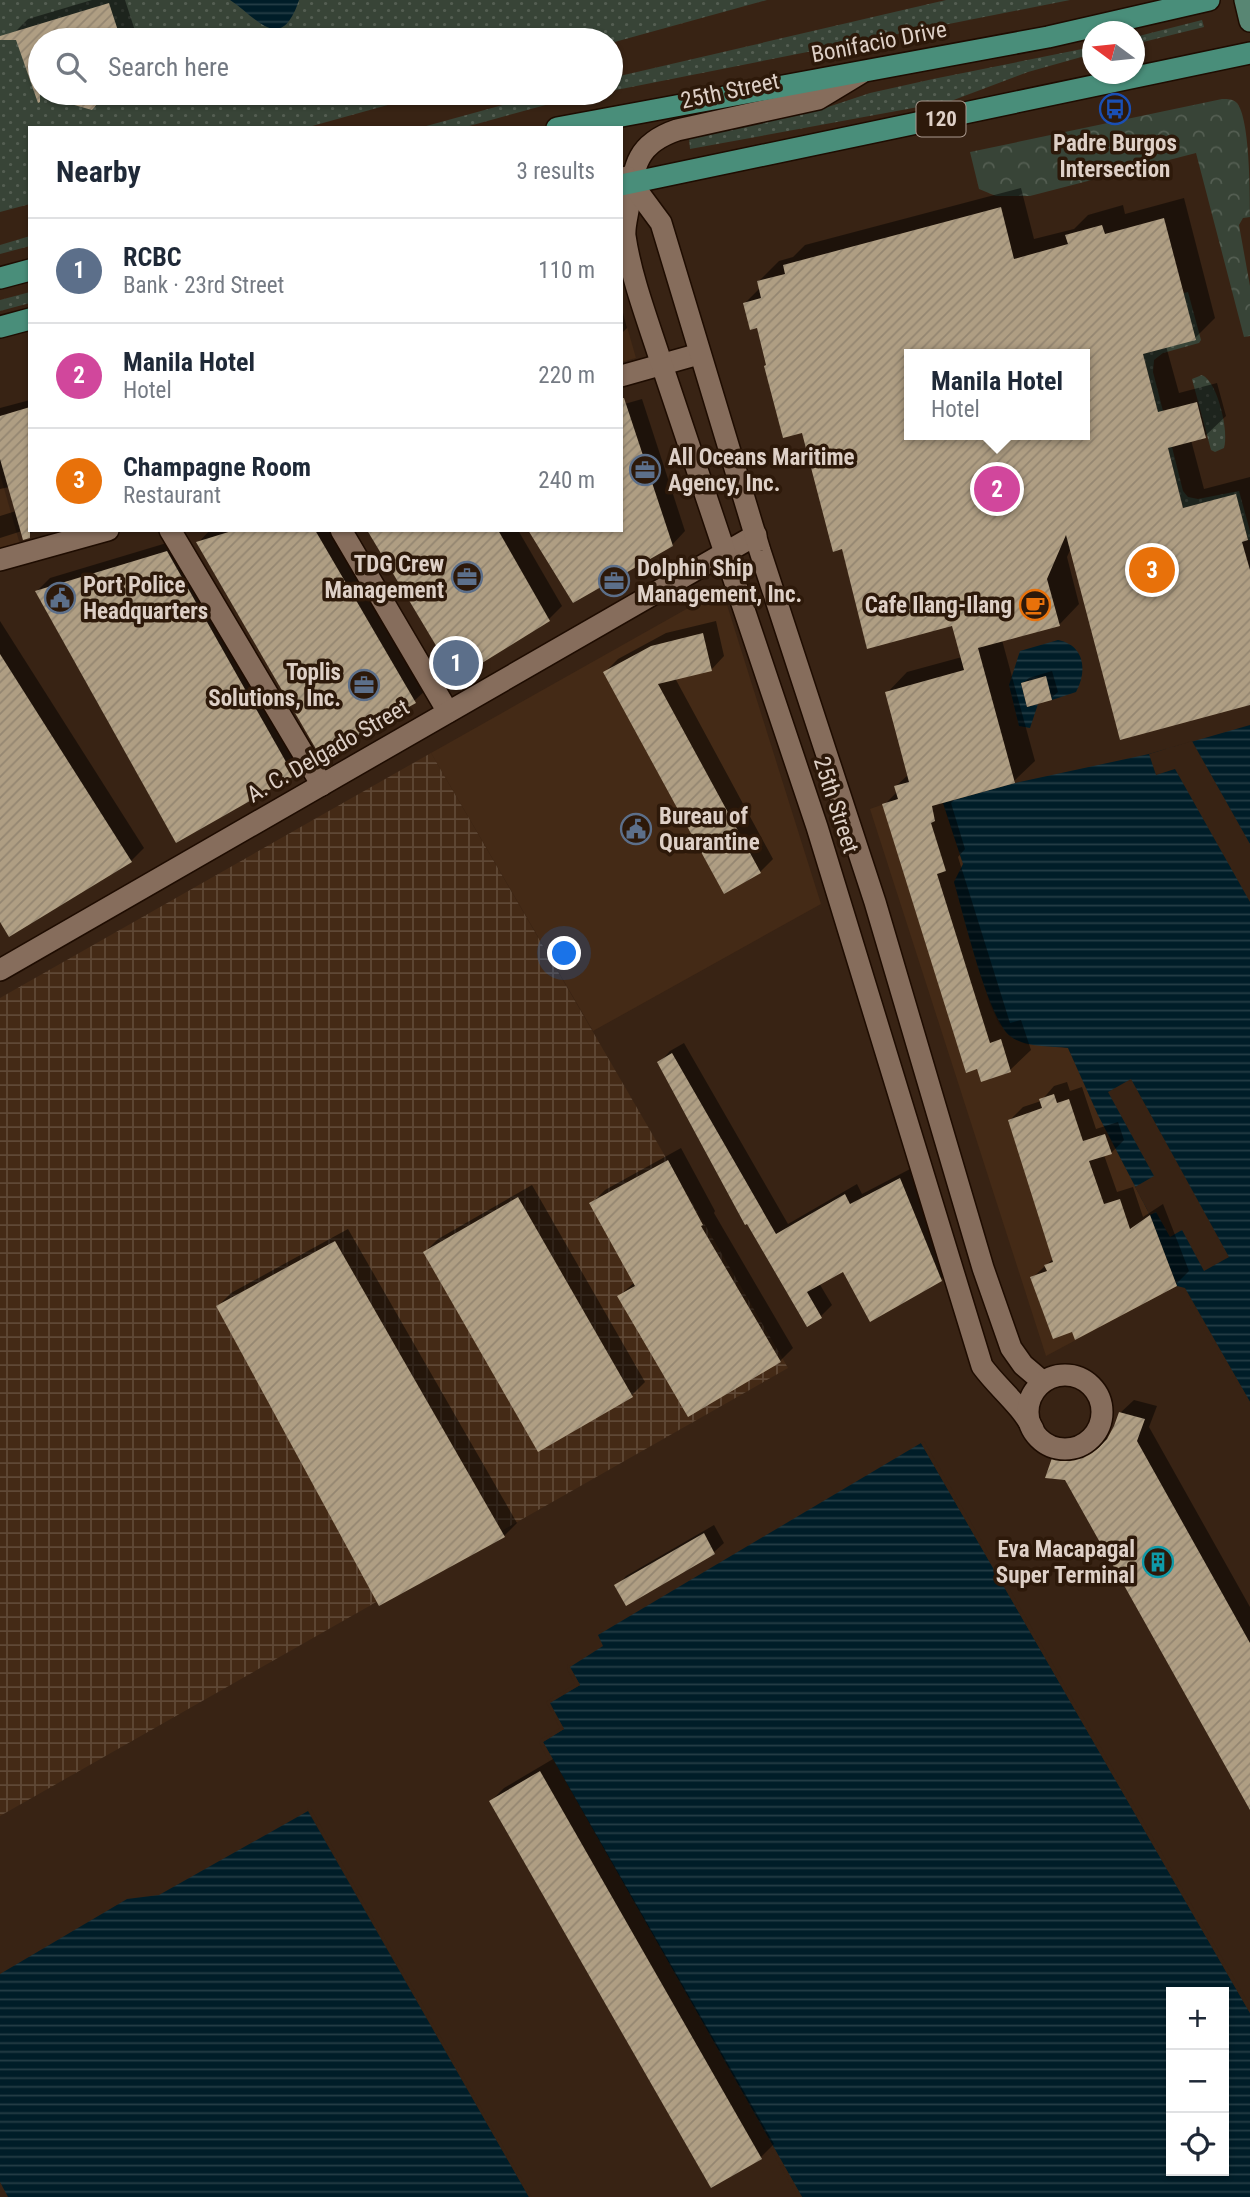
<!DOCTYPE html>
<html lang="en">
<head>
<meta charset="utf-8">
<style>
	:root { --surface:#fff; --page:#f6f6f7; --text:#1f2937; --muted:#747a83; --line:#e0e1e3; --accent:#7c3aed }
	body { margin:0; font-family:"Roboto Condensed",sans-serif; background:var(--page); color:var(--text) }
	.controls { position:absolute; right:21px; bottom:21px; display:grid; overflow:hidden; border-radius:0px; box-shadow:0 2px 5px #0004 }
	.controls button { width:63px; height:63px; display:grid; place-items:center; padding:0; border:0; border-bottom:2px solid var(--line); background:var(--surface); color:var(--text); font:35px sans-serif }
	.compass { position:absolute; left:1082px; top:21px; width:63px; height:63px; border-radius:50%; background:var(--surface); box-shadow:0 2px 5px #0004; rotate:285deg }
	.you { position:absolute; left:565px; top:954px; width:24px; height:24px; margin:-18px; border:5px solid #fff; border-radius:50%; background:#1a73e8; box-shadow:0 0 0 10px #1a73e833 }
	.badge { display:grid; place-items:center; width:46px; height:46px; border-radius:50%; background:var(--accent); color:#fff; font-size:23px; font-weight:700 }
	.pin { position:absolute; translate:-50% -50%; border:4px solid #fff; box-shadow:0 2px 7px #0006 }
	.popup { position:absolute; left:904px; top:349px; width:186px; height:91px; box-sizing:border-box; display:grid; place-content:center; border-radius:0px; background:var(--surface); filter:drop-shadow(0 2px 5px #0005); font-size:23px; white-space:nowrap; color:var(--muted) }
	.popup b { font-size:26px; color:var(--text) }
	.popup::after { content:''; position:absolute; left:50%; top:100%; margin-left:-14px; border:14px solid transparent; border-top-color:var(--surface) }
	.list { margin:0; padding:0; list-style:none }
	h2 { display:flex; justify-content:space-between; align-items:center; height:91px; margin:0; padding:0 28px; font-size:30px }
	h2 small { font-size:23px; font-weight:400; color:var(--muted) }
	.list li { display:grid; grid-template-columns:46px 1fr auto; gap:21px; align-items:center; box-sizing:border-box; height:105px; padding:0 28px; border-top:2px solid var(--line) }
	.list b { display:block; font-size:26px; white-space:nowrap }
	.list p { margin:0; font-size:23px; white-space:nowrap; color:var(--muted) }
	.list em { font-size:23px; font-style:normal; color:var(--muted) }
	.icon { flex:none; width:38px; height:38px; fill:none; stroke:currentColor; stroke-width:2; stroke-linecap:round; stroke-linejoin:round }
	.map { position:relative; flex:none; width:1250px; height:2197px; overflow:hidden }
	.search { position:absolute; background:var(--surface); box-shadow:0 2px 5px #0004; left:28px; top:28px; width:595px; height:77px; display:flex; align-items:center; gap:18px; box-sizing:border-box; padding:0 24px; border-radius:38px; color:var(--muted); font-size:26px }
	.panel { position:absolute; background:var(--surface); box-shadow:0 2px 5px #0004; left:28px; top:126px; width:595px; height:406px; border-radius:0px }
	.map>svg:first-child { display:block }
	.built { fill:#442a16 }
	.industrial { fill:url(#industrial-grid) }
	.grass { fill:url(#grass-dots) }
	.forest { fill:url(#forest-crowns) }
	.water { fill:url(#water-rules); fill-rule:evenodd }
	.pier { fill:#382314 }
	.shadow { fill:#0007; fill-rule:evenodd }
	.building { fill:url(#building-hatch); fill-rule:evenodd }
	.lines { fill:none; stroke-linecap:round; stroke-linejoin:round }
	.minor-casing { stroke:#1e0c01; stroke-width:24 }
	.tertiary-casing { stroke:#1e0c01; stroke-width:24 }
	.primary-casing { stroke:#1e0c01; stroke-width:24 }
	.trunk-casing { stroke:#1e0c01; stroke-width:24 }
	.minor { stroke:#866d5c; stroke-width:21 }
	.tertiary { stroke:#866d5c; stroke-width:21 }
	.primary { stroke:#588673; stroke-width:21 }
	.trunk { stroke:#498e7a; stroke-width:21 }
	.labels { text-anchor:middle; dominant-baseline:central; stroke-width:7; stroke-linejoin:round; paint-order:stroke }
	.shield { fill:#2d190a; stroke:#a9998e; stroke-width:2 }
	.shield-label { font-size:21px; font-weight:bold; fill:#ded0c7 }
	.street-label { font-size:23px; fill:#ded0c7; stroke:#2d190a }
	.poi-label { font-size:23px; font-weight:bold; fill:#ded0c7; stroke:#2d190a; text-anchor:start }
</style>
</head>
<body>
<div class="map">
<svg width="1250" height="2197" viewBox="0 0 1250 2197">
	<defs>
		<pattern id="industrial-grid" width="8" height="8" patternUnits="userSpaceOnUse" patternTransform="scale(1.75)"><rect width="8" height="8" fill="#442a16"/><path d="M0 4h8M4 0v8" fill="none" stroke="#5f4836"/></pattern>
		<pattern id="grass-dots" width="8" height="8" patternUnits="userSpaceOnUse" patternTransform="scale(1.75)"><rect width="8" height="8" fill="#384437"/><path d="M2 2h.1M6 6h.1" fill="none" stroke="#545e52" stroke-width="1.8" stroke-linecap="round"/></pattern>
		<pattern id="forest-crowns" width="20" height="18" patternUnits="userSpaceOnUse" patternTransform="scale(1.75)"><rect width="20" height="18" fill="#384437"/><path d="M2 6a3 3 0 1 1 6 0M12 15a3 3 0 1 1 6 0" fill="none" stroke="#545e52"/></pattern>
		<pattern id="water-rules" width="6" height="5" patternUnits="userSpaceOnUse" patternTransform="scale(1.75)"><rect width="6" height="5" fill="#001d28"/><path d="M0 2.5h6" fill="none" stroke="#253d46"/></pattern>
		<pattern id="building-hatch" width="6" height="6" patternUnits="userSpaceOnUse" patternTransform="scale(1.75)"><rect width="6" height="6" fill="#af9e83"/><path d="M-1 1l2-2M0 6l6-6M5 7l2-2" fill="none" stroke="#948671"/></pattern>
	</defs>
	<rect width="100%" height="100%" fill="#382314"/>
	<!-- built -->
	<g class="built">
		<path d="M 621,306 L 636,358 L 621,362 Z"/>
		<path d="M 0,474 L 21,548 L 0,555 Z"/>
		<path d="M 722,589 L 821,904 L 593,1031 L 431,753 Z"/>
		<path d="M 901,798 L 943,803 L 963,864 L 954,882 L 990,1004 L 999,1024 L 1025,1044 L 1068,1048 L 1098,1115 L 1150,1215 L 1177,1286 L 1046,1356 L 870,809 Z"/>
	</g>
	<!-- industrial -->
	<path class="industrial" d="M 431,753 L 788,1368 L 0,1816 L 0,998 Z"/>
	<!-- grass -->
	<g class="grass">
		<path d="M 0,0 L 767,0 L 611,43 L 611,40 L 40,40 L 40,93 L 431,93 L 305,128 L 30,128 L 30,204 L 0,212 Z"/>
		<path d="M 946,0 L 1070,0 L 611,91 L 611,78 Z"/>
		<path d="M 1202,20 L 1204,27 L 1135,44 L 1135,37 Z"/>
		<path d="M 1092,47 L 1092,54 L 1028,72 L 951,101 L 690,149 L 689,138 L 816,111 L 870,93 L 933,79 Z"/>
		<path d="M 547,93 L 604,93 L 553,103 L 462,128 L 419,128 Z"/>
		<path d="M 30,236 L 30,246 L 0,254 L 0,245 Z"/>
		<path d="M 30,292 L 30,303 L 0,311 L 0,300 Z"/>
		<path d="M 1188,292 L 1201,340 L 1199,343 L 1163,353 L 1154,360 L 1153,372 L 1163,411 L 1158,413 L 1143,354 L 1184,293 Z"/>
		<path d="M 1202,375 C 1218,382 1229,432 1224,448 L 1215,452 L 1211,450 L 1192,379 Z"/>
		<path d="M 1172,447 L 1183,491 L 1188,497 L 1198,499 L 1239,491 L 1250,531 L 1250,540 L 1248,540 L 1236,495 L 1183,508 L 1168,448 Z"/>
	</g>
	<!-- forest -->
	<path class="forest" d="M 1222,99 C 1228,99 1233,99 1237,103 C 1250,119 1250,193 1250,217 L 1243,218 L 1239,225 L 1250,286 L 1250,336 L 1244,337 L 1196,153 L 1030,196 L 996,196 L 979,189 L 970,152 Z"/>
	<!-- water -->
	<g class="water">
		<path d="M 230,0 L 299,0 C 281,55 257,18 230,0 Z"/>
		<path d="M 1058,640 C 1084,645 1088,670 1076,692 L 1052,700 L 1045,676 L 1021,683 L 1027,707 L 1038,704 L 1030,728 L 1019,726 L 1009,685 L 1020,651 Z"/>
		<path d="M 1250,725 L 1250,1402 L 1185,1288 L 1177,1286 L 1150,1215 L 1098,1115 L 1068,1048 C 1049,1046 1025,1048 1010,1036 C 988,1019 963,913 954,882 L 963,864 L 943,803 L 1015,783 L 1149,754 Z"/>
		<path d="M 921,1443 L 1250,2013 L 1250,2197 L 802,2197 L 543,1742 L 564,1729 L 549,1703 L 580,1685 L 570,1667 L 603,1646 L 598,1635 ZM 1171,1992 L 1224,1992 L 1224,2171 L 1171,2171 Z"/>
		<path d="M 308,1811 L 529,2197 L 8,2197 L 0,2182 L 0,1974 L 127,1899 L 159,1895 Z"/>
	</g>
	<!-- pier -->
	<g class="pier">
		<path d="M 1192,741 L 1250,844 L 1250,902 L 1175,769 L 1156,775 L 1149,754 Z"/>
		<path d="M 1131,1079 L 1229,1257 L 1204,1271 L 1182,1230 L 1170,1237 L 1156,1212 L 1150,1215 L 1135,1187 L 1154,1176 L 1108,1092 Z"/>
		<path d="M 1184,1288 L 1250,1402 L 1250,1405 L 1180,1290 Z"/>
		<path d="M 924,1441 L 1250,2006 L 1250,2013 L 921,1443 Z"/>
		<path d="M 568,1664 L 580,1685 L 550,1703 L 564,1729 L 543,1742 L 802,2197 L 798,2197 L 539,1743 L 541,1739 L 560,1728 L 546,1702 L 575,1684 L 567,1669 Z"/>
		<path d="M 309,1807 L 311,1809 L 532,2197 L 529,2197 L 307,1808 Z"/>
	</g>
	<!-- shadow -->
	<g class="shadow">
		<path d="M 92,0 L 125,0 L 138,40 L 40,40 L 40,93 L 107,93 L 92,108 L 36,93 L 15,32 L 28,19 Z"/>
		<path d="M 1021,188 L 1034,239 L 1074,229 L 1088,215 L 1123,205 L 1125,214 L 1184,198 L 1215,318 L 1195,338 L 1166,346 L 1179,393 L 1217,383 L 1226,416 L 1205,436 L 1191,440 L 1204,489 L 1250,477 L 1250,703 L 1071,548 L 1067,557 L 1079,604 L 1059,625 L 1002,640 L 1035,761 L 1014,781 L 955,799 L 951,803 L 965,849 L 958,857 L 1010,1023 L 1021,1020 L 1031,1050 L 1010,1070 L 982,1079 L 884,805 L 898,791 L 896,786 L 909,774 L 887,693 L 907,672 L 962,657 L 953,624 L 843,547 L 803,431 L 768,364 L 758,326 L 745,303 L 760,288 L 759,281 L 779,261 L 793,257 L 805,245 ZM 909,354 L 1084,354 L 1084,435 L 909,435 Z"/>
		<path d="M 621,305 L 627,328 L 621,334 Z"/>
		<path d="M 642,399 L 685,531 L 672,545 L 621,530 L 621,405 Z"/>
		<path d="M 30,400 L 30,530 L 40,530 L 23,535 L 22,531 L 0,538 L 0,516 L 16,511 L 9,487 L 0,489 L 0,408 Z"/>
		<path d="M 210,530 L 336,530 L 427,689 L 414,701 L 198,543 Z"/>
		<path d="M 369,530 L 518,530 L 562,606 L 549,619 L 456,677 Z"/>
		<path d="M 180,539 L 306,762 L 293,775 L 37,591 L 50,578 Z"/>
		<path d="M 0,621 L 144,848 L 131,861 L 0,918 Z"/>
		<path d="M 716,621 L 724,656 L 711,670 L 675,678 L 773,859 L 760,872 L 605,672 L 618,659 L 666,633 Z"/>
		<path d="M 1052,671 L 1058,692 L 1051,698 L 1022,684 L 1029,678 Z"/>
		<path d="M 684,1043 L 788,1224 L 857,1184 L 862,1194 L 912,1168 L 953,1268 L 941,1279 L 843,1269 L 819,1283 L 832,1305 L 821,1316 L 659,1063 L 670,1051 Z"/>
		<path d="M 1067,1082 L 1070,1091 L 1082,1087 L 1096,1129 L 1118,1122 L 1124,1140 L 1111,1153 L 1104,1155 L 1117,1192 L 1133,1187 L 1143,1217 L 1163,1204 L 1189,1271 L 1176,1284 L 1073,1329 L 1032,1278 L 1054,1258 L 1010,1120 L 1023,1107 L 1041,1101 L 1054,1086 Z"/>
		<path d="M 681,1148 L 715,1211 L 714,1213 L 793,1348 L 780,1361 L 619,1296 L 635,1282 L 592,1203 L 605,1190 Z"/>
		<path d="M 532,1185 L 645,1382 L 632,1395 L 425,1252 L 438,1239 Z"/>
		<path d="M 348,1229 L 517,1523 L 504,1536 L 380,1604 L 218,1306 L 231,1293 Z"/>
		<path d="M 1134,1400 L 1157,1406 L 1149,1427 L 1250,1607 L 1250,1806 L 1054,1456 L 1068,1443 L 1090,1445 L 1110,1437 L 1120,1413 Z"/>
		<path d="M 714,1525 L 724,1543 L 714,1552 L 627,1603 L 617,1586 L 626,1576 Z"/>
		<path d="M 553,1759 L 774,2144 L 761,2157 L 712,2186 L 491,1801 L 504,1788 Z"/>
	</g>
	<!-- building -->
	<g class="building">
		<path d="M 109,3 L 121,40 L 40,40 L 40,102 L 38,103 L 16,40 L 0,40 L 0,36 Z"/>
		<path d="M 47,93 L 106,93 L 92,110 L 46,97 Z"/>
		<path d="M 1001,207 L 1014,259 L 1068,244 L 1065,235 L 1102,225 L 1105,234 L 1164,218 L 1196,340 L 1143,354 L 1158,412 L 1197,402 L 1206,438 L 1168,448 L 1183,508 L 1236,494 L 1248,540 L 1242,542 L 1250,570 L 1250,705 L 1120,740 L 1066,535 L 1047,579 L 1060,626 L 978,648 L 1015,783 L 932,806 L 935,821 L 931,823 L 946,871 L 937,874 L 990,1043 L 1001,1039 L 1011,1072 L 981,1082 L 977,1069 L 966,1073 L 882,804 L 898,799 L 894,786 L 909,782 L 885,692 L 964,670 L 952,626 L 867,649 L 842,549 L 833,552 L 802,433 L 783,438 L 764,366 L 766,365 L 757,328 L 750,330 L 743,303 L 761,298 L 757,281 L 785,274 L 783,265 ZM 909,354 L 1084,354 L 1084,435 L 909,435 Z"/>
		<path d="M 621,398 L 624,398 L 673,546 L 573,603 L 528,530 L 621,530 Z"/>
		<path d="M 30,407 L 30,538 L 23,540 L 0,459 L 0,416 Z"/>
		<path d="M 235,530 L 315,530 L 416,703 L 320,756 L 196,542 Z"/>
		<path d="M 367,530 L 498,530 L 550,621 L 456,679 Z"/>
		<path d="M 167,551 L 294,776 L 176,843 L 35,591 Z"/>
		<path d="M 703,633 L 712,671 L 658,684 L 761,873 L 724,894 L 603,672 L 651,646 Z"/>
		<path d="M 0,654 L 132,862 L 9,937 L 0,922 Z"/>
		<path d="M 1046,676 L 1052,700 L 1027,707 L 1021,683 Z"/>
		<path d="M 672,1053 L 776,1234 L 845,1194 L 850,1204 L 900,1178 L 942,1281 L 870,1322 L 843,1272 L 807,1292 L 822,1318 L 807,1327 L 747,1224 L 745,1225 L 657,1062 Z"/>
		<path d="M 1054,1094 L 1057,1103 L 1069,1099 L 1083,1141 L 1105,1134 L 1112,1154 L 1089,1161 L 1104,1204 L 1120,1199 L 1130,1229 L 1150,1215 L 1177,1286 L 1075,1340 L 1072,1332 L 1053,1339 L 1030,1277 L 1047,1271 L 1044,1265 L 1053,1262 L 1008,1120 L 1042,1108 L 1039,1099 Z"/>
		<path d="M 668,1160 L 703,1225 L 701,1226 L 781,1362 L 688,1417 L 617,1296 L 635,1286 L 589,1203 Z"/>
		<path d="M 518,1197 L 633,1397 L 538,1452 L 423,1252 Z"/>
		<path d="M 335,1241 L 505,1537 L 379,1606 L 216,1306 Z"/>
		<path d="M 1119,1412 L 1145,1419 L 1137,1441 L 1250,1643 L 1250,1810 L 1065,1480 L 1045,1478 L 1053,1455 L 1076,1457 L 1088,1454 L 1098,1448 L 1107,1439 L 1114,1426 Z"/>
		<path d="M 704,1533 L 715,1554 L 626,1606 L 614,1585 Z"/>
		<path d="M 540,1771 L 762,2159 L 711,2188 L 489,1801 Z"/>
	</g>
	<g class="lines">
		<!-- minor casing -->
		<g class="minor-casing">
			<g id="minor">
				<path d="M 621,376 L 699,354"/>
				<path d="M 170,530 L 322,785"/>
				<path d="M 341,530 L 448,712"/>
				<path d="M 0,560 L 108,530"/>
				<path d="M 0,970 L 756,535"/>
			</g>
		</g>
		<!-- tertiary casing -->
		<g class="tertiary-casing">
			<g id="tertiary">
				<path d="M 861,73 L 818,99 L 677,130 C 636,144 634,166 629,204 C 628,214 624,226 625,236 C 631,278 649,324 662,365 L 817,827 L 982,1366 C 998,1388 1021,1405 1033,1429"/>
				<path d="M 627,177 L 661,223 L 760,551 L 875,902 L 983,1268 L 1011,1348 L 1023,1365 L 1043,1382"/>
				<circle cx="1065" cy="1412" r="37"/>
			</g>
		</g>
		<!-- primary casing -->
		<g class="primary-casing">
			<path id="primary" d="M 1245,0 L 1250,21"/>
		</g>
		<!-- trunk casing -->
		<g class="trunk-casing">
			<g id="trunk">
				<path d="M 557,128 L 1048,37 L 1209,0"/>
				<path d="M 621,185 L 1250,53"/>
				<path d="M 0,278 L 30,270"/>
				<path d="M 0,327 L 30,319"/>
			</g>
		</g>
		<!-- minor -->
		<use href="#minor" class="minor"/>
		<!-- tertiary -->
		<use href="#tertiary" class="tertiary"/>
		<!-- primary -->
		<use href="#primary" class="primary"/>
		<!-- trunk -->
		<use href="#trunk" class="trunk"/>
	</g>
	<!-- icons -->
	<defs>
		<g id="bus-ring" transform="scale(1.575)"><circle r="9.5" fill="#2d190a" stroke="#1a4fb4" stroke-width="1.5"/><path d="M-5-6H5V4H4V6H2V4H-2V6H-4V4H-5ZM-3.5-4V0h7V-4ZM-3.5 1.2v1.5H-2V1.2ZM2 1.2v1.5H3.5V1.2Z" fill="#1a4fb4"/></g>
		<g id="office-ring" transform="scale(1.575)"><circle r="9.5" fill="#2d190a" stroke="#5c6f8a" stroke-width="1.5"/><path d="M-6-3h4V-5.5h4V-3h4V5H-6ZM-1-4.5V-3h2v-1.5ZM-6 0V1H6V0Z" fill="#5c6f8a"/></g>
		<g id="civic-ring" transform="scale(1.575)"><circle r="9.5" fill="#2d190a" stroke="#5c6f8a" stroke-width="1.5"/><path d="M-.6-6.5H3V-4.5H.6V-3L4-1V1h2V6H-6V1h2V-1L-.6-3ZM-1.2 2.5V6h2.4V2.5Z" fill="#5c6f8a"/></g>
		<g id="cafe-ring" transform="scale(1.575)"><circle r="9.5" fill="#2d190a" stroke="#e8710a" stroke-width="1.5"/><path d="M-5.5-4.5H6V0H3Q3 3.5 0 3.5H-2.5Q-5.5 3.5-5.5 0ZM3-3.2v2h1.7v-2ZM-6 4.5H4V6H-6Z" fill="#e8710a"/></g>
		<g id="building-ring" transform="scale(1.575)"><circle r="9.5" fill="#2d190a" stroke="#0f9aa8" stroke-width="1.5"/><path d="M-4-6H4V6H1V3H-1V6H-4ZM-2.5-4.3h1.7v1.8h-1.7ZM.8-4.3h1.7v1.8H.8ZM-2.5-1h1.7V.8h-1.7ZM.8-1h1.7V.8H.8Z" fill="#0f9aa8"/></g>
	</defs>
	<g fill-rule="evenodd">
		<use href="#bus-ring" x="1115" y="109"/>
		<use href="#office-ring" x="645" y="470"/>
		<use href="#office-ring" x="467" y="577"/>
		<use href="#office-ring" x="614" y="581"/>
		<use href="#civic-ring" x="60" y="598"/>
		<use href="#cafe-ring" x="1035" y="605"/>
		<use href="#office-ring" x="364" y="685"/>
		<use href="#civic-ring" x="636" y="829"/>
		<use href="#building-ring" x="1158" y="1562"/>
	</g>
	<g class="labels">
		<!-- shield labels -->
		<rect class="shield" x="916.5" y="101.5" width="49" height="35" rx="5"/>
		<g class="shield-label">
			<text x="941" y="119">120</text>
		</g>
		<!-- street labels -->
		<g class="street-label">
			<text transform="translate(879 42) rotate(-11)">Bonifacio Drive</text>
			<text transform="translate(730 91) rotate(-12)">25th Street</text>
			<text transform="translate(328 751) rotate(-30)">A. C. Delgado Street</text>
			<text transform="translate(836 805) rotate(72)">25th Street</text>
		</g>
		<!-- poi labels -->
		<g class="poi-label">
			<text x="1115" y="143" text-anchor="middle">Padre Burgos<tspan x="1115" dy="26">Intersection</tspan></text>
			<text x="668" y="457">All Oceans Maritime<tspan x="668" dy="26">Agency, Inc.</tspan></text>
			<text x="444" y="564" text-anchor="end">TDG Crew<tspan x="444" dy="26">Management</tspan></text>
			<text x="637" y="568">Dolphin Ship<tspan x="637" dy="26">Management, Inc.</tspan></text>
			<text x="83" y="585">Port Police<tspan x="83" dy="26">Headquarters</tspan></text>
			<text x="1012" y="605" text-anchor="end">Cafe Ilang-Ilang</text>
			<text x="341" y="672" text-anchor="end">Toplis<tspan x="341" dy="26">Solutions, Inc.</tspan></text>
			<text x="659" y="816">Bureau of<tspan x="659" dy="26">Quarantine</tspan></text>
			<text x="1135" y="1549" text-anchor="end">Eva Macapagal<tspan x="1135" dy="26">Super Terminal</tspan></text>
		</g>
	</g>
</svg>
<div class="controls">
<button>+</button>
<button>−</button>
<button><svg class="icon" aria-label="locate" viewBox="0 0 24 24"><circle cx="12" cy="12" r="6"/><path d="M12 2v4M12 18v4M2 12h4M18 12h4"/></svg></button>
</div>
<svg class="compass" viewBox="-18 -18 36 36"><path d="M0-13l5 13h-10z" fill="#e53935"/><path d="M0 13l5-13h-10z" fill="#747a83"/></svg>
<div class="you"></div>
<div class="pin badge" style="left:456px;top:663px;background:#5c6f8a">1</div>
<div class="pin badge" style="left:997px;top:489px;background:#d1479c">2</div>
<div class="popup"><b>Manila Hotel</b>Hotel</div>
<div class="pin badge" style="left:1152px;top:570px;background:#e8710a">3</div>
<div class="search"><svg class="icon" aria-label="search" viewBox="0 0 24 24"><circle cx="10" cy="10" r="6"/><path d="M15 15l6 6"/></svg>Search here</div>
<section class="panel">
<h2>Nearby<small>3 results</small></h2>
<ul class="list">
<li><span class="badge" style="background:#5c6f8a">1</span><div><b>RCBC</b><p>Bank · 23rd Street</p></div><em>110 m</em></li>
<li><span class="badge" style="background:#d1479c">2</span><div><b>Manila Hotel</b><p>Hotel</p></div><em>220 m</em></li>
<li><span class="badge" style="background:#e8710a">3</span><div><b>Champagne Room</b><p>Restaurant</p></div><em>240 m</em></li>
</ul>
</section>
</div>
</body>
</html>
